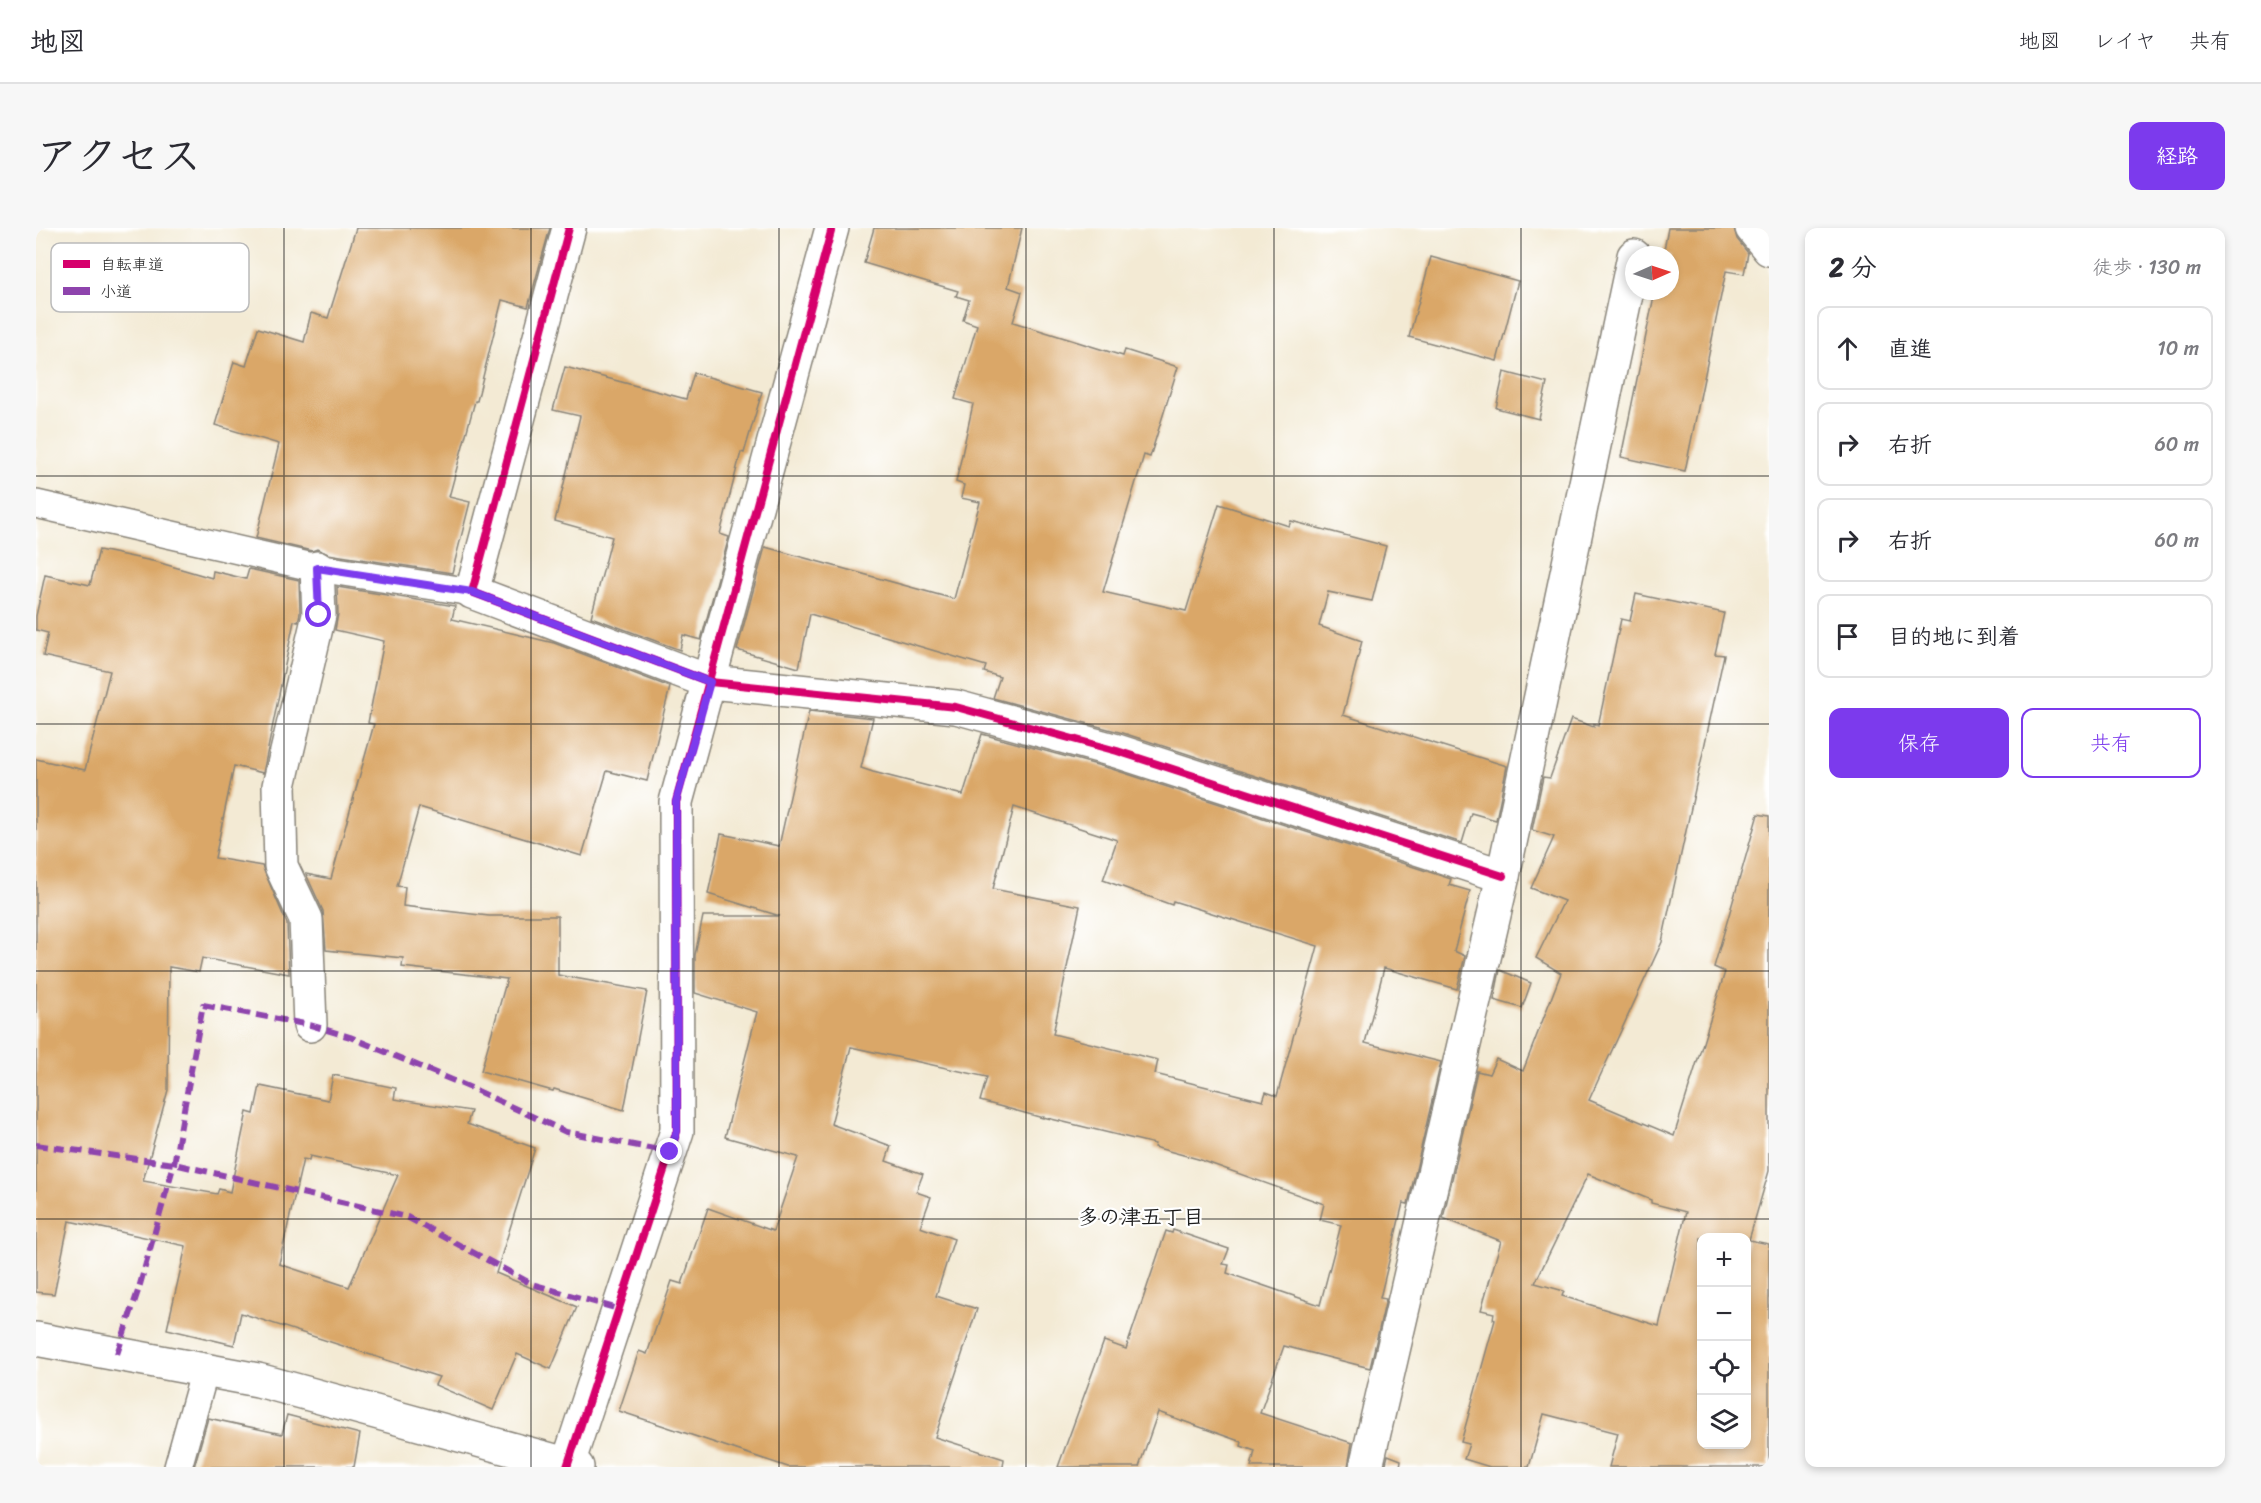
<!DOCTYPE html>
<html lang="ja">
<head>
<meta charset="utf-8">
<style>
	:root { --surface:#fff; --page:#f7f7f7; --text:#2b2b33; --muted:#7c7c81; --line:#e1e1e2; --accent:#7c3aed }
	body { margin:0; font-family:Sriracha,"Klee One",sans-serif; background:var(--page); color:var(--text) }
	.controls { position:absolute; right:18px; bottom:18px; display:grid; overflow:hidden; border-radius:12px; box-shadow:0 3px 9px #0003 }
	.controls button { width:54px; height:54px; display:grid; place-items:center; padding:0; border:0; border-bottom:2px solid var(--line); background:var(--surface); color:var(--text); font:30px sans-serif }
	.compass { position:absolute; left:1589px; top:18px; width:54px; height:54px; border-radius:50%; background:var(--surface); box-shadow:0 3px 9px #0003; rotate:87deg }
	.stop { position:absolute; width:18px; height:18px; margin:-14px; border:4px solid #7c3aed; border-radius:50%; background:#fff }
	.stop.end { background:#7c3aed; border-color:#fff; box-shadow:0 2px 6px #0008 }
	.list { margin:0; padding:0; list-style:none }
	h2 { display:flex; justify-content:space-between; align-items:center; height:78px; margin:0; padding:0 24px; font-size:26px }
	h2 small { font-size:20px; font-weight:400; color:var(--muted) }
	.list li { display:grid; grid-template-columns:39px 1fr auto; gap:18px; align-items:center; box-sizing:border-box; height:84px; margin:0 12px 12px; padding:0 12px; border:2px solid var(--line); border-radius:12px }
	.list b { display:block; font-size:22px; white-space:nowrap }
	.list em { font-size:20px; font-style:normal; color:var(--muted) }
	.actions { display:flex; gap:12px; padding:18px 24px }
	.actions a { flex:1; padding:14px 0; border:2px solid var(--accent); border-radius:12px; text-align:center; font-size:21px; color:var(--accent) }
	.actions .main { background:var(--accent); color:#fff }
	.icon { flex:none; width:33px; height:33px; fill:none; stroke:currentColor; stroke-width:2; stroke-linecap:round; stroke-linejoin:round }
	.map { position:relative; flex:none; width:1733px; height:1239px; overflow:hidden; border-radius:12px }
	header { display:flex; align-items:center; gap:36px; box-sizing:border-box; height:84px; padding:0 30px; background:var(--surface); border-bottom:2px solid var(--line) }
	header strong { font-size:28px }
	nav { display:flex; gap:33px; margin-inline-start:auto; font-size:21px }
	.intro { display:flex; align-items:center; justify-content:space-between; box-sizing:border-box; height:144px; padding:0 36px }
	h1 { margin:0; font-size:42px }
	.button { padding:15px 27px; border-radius:12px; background:var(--accent); color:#fff; font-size:21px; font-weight:700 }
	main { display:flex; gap:36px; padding:0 36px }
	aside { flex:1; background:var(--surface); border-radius:12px; box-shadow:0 3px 9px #0003 }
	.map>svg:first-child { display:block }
	.building { fill:#daa768; fill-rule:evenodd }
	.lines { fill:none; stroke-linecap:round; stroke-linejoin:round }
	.service-casing { stroke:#888378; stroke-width:30 }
	.minor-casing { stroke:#888378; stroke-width:36 }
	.service { stroke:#fff; stroke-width:27 }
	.minor { stroke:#fff; stroke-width:33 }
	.quiet { stroke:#8e44ad; stroke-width:6; stroke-dasharray:12 6; stroke-linecap:butt }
	.cycleway-casing { stroke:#fff; stroke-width:11 }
	.cycleway { stroke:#d6006c; stroke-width:8 }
	.route { stroke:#7c3aed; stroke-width:8 }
	.grid { fill:none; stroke:#1c1c1c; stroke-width:1.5; stroke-opacity:0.55 }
	.labels { text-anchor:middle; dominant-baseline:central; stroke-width:4.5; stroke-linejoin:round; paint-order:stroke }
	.neighbourhood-label { font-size:21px; font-weight:bold; fill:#1c1c1c; stroke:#fff }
	.key { fill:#fff; stroke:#bbb; stroke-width:1.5 }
	.key-label { font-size:16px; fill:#1c1c1c }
</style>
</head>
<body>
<header>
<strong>地図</strong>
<nav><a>地図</a><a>レイヤ</a><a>共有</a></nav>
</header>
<div class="intro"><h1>アクセス</h1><a class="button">経路</a></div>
<main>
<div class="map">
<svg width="1733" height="1239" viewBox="0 0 1733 1239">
	<rect width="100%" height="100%" fill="#fff"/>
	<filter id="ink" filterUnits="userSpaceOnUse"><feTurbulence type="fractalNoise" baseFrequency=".0167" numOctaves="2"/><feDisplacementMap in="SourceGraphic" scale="12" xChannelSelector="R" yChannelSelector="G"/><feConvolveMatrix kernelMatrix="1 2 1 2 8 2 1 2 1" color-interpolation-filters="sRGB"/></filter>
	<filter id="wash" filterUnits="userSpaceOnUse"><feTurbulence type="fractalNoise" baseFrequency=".008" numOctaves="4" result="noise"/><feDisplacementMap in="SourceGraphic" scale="24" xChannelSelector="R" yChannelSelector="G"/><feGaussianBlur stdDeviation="1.35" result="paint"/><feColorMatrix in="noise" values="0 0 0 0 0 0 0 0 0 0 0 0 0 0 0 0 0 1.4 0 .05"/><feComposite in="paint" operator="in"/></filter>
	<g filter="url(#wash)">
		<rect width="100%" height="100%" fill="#f3ead4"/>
		<g id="blocks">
			<!-- building -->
			<g class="building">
				<path d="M 320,0 L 514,0 L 492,79 L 466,72 L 441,173 L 439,173 L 413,269 L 434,274 L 416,345 L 292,326 L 281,321 L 276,323 L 220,310 L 243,216 L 179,197 L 198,134 L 210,138 L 222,100 L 268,114 L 275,85 L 292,90 Z"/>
				<path d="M 838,0 L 986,0 L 972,59 L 986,64 L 977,94 L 1087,128 L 1089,122 L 1142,139 L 1114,229 L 1108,227 L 1067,364 L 1150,383 L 1183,276 L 1253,298 L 1255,293 L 1350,318 L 1336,373 L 1292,364 L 1283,398 L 1326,413 L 1307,487 L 1471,538 L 1460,592 L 1435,585 L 1426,615 L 1087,505 L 957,470 L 964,449 L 948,444 L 950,438 L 774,386 L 763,440 L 701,422 L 729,319 L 918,371 L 944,274 L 925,270 L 928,257 L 920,254 L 937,176 L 919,171 L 941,97 L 927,92 L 933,72 L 920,68 L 922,63 L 828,35 Z"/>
				<path d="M 1632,0 L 1698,0 L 1701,11 L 1712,25 L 1708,46 L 1690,43 L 1649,243 L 1585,229 L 1619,63 L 1634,63 L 1634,27 L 1627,27 Z"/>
				<path d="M 1395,29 L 1482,53 L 1461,133 L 1373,109 Z"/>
				<path d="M 529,139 L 650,171 L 658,145 L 726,164 L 708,225 L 705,224 L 684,306 L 693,309 L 665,412 L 647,407 L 644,422 L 555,389 L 576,309 L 519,293 L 544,188 L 517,182 Z"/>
				<path d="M 1468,144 L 1511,155 L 1503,191 L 1460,180 Z"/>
				<path d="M 63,322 L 121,334 L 176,350 L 177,343 L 210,351 L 213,341 L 263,352 L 264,385 L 262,394 L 258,393 L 227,545 L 198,538 L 179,630 L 226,638 L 251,696 L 253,746 L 166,730 L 163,744 L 133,739 L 132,862 L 107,953 L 181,966 L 183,961 L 194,964 L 211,884 L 218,886 L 224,858 L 292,872 L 297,847 L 360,860 L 358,871 L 435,883 L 431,896 L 499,920 L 460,1045 L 541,1079 L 515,1141 L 481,1126 L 457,1182 L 399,1157 L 403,1149 L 205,1085 L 198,1117 L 131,1101 L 150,1018 L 33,993 L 18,1066 L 0,1064 L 0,531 L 49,542 L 74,443 L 7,428 L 12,405 L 0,402 L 0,388 L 9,347 L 54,357 ZM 274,928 L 362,947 L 313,1059 L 243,1036 L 267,931 L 273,932 Z"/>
				<path d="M 301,359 L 419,378 L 416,391 L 518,415 L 634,459 L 611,553 L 571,543 L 546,628 L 383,579 L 361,658 L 369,659 L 367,678 L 453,688 L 522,688 L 522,747 L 611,763 L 588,882 L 518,861 L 517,863 L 445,843 L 471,751 L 366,739 L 367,730 L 290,722 L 287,683 L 270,646 L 295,651 L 338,496 L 332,495 L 348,413 L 299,402 L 302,386 Z"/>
				<path d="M 1600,366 L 1688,385 L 1679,426 L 1688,427 L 1626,714 L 1553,872 L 1638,908 L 1689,744 L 1678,739 L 1722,586 L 1733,588 L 1733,943 L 1713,1012 L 1733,1016 L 1733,1239 L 1573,1239 L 1582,1205 L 1508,1186 L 1493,1239 L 1454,1239 L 1428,1231 L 1433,1216 L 1425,1214 L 1459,1092 L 1457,1091 L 1458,1085 L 1445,1082 L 1465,1013 L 1407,990 L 1441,843 L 1453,846 L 1460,831 L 1487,843 L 1525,745 L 1500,730 L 1528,673 L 1495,660 L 1518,609 L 1496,602 L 1507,549 L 1514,550 L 1535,491 L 1558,499 L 1558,496 L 1562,498 L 1585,391 L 1594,393 ZM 1552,946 L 1615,972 L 1615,975 L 1650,984 L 1623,1098 L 1526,1068 L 1528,1063 L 1499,1055 ZM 1665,1010 L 1710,1010 L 1710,1216 L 1665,1216 Z"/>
				<path d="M 773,483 L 837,490 L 825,540 L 837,544 L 927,567 L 946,506 L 1076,541 L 1415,651 L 1413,657 L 1434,663 L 1418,723 L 1429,728 L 1421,761 L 1348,740 L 1329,815 L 1405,834 L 1372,976 L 1367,975 L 1344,1070 L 1350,1071 L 1334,1140 L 1248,1118 L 1224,1185 L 1316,1215 L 1312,1239 L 1215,1239 L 1219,1223 L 1205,1218 L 1206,1214 L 1122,1184 L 1103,1239 L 1022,1239 L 1068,1113 L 1090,1121 L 1130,1003 L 1136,1005 L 1137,1002 L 1193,1021 L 1187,1036 L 1193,1037 L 1191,1045 L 1284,1077 L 1305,997 L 1284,992 L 1288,976 L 1162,931 L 1118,919 L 1119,916 L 1007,889 L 1007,890 L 944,873 L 951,849 L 815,819 L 795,896 L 855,918 L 850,933 L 887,946 L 880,964 L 895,969 L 884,999 L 918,1011 L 900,1068 L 941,1081 L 899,1209 L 968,1231 L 967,1239 L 752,1239 L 583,1183 L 603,1123 L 611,1126 L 636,1053 L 646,1056 L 672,980 L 737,1003 L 762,929 L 689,909 L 721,784 L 659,765 L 659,727 L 667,688 L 744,688 L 672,666 L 685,606 L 743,618 ZM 978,579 L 1081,612 L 1067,652 L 1136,677 L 1137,673 L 1282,718 L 1241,868 L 1230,864 L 1227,873 L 1119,846 L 1122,832 L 1017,806 L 1044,678 L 957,661 Z"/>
				<path d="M 1464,742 L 1495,755 L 1486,780 L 1458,772 Z"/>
				<path d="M 251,1187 L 324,1206 L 318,1239 L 158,1239 L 172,1190 L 246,1206 Z"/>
				<path d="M 1352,1227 L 1365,1232 L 1364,1239 L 1349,1239 Z"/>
			</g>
		</g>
	</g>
	<g filter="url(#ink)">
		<use href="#blocks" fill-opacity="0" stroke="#888378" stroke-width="1.5"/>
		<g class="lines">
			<!-- service casing -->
			<g class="service-casing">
				<g id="service">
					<path d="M 0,276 L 281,340 L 436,364"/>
					<path d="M 142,1239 L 169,1142"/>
				</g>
			</g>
			<!-- minor casing -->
			<g class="minor-casing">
				<g id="minor">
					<path d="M 533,0 L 436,364 L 674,454 L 920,479 L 1081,523 L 1467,648"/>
					<path d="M 1716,0 L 1733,21"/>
					<path d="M 274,797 L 270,691 L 245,638 L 243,558 L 283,387 L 281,340"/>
					<path d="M 0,1111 L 222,1152 L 541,1239"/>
					<path d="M 531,1239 L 641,903 L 640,574 L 796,0"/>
					<path d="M 1330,1239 L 1467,648 L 1598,28"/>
				</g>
			</g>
			<!-- service -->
			<use href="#service" class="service"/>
			<!-- minor -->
			<use href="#minor" class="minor"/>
			<!-- quiet -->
			<g class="quiet">
				<path d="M 0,917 L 138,936 L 371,989 L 496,1056 L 582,1081"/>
				<path d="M 81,1126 L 103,1060 L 138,936 L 167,777 L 274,797 L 314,809 L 435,860 L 530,904 L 634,924"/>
			</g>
			<!-- cycleway casing -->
			<g class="cycleway-casing">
				<g id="cycleway">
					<path d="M 533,0 L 436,364 L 674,454 L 920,479 L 1081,523 L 1467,648"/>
					<path d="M 531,1239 L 641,903 L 640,574 L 796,0"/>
				</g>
			</g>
			<!-- cycleway -->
			<use href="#cycleway" class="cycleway"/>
		</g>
	</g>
	<g class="lines" filter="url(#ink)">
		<!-- route -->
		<path class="route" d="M 283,387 L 281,340 L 436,364 L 674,454 L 640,574 L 641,903 L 634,924"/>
	</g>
	<!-- grid -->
	<path class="grid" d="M 248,0 L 248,1239M 495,0 L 495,1239M 743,0 L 743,1239M 990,0 L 990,1239M 1238,0 L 1238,1239M 1485,0 L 1485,1239M 0,248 L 1733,248M 0,496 L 1733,496M 0,743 L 1733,743M 0,991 L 1733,991"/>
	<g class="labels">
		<!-- neighbourhood labels -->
		<g class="neighbourhood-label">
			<text x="1105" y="989">多の津五丁目</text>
		</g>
	</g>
	<!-- legend -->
	<rect x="15" y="15" width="198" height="69" rx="9" class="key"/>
	<rect x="27" y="32" width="27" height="8" fill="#d6006c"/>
	<rect x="27" y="59" width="27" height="8" fill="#8e44ad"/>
	<g class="key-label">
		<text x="64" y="42">自転車道</text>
		<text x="64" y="69">小道</text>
	</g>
</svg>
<div class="controls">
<button>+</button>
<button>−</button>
<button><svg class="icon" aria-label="locate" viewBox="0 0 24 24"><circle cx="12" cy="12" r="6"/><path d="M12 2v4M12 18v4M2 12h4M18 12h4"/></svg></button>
<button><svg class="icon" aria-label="layers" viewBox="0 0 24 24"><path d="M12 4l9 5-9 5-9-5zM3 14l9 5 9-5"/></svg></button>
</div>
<svg class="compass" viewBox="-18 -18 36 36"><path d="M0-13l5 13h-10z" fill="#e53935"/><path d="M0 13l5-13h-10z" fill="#7c7c81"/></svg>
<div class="stop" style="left:283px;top:387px"></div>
<div class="stop end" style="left:634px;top:924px"></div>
</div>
<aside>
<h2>2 分<small>徒歩 · 130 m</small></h2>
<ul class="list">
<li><svg class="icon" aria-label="ahead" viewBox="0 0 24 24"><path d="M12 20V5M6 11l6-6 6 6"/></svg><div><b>直進</b></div><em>10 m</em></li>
<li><svg class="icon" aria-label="right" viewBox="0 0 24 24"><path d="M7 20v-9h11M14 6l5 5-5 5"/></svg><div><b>右折</b></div><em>60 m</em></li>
<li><svg class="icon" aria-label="right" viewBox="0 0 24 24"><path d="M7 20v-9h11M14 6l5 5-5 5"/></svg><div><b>右折</b></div><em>60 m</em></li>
<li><svg class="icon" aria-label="arrive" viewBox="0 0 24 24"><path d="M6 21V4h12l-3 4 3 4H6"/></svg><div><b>目的地に到着</b></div></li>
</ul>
<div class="actions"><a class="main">保存</a><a>共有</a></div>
</aside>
</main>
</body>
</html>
